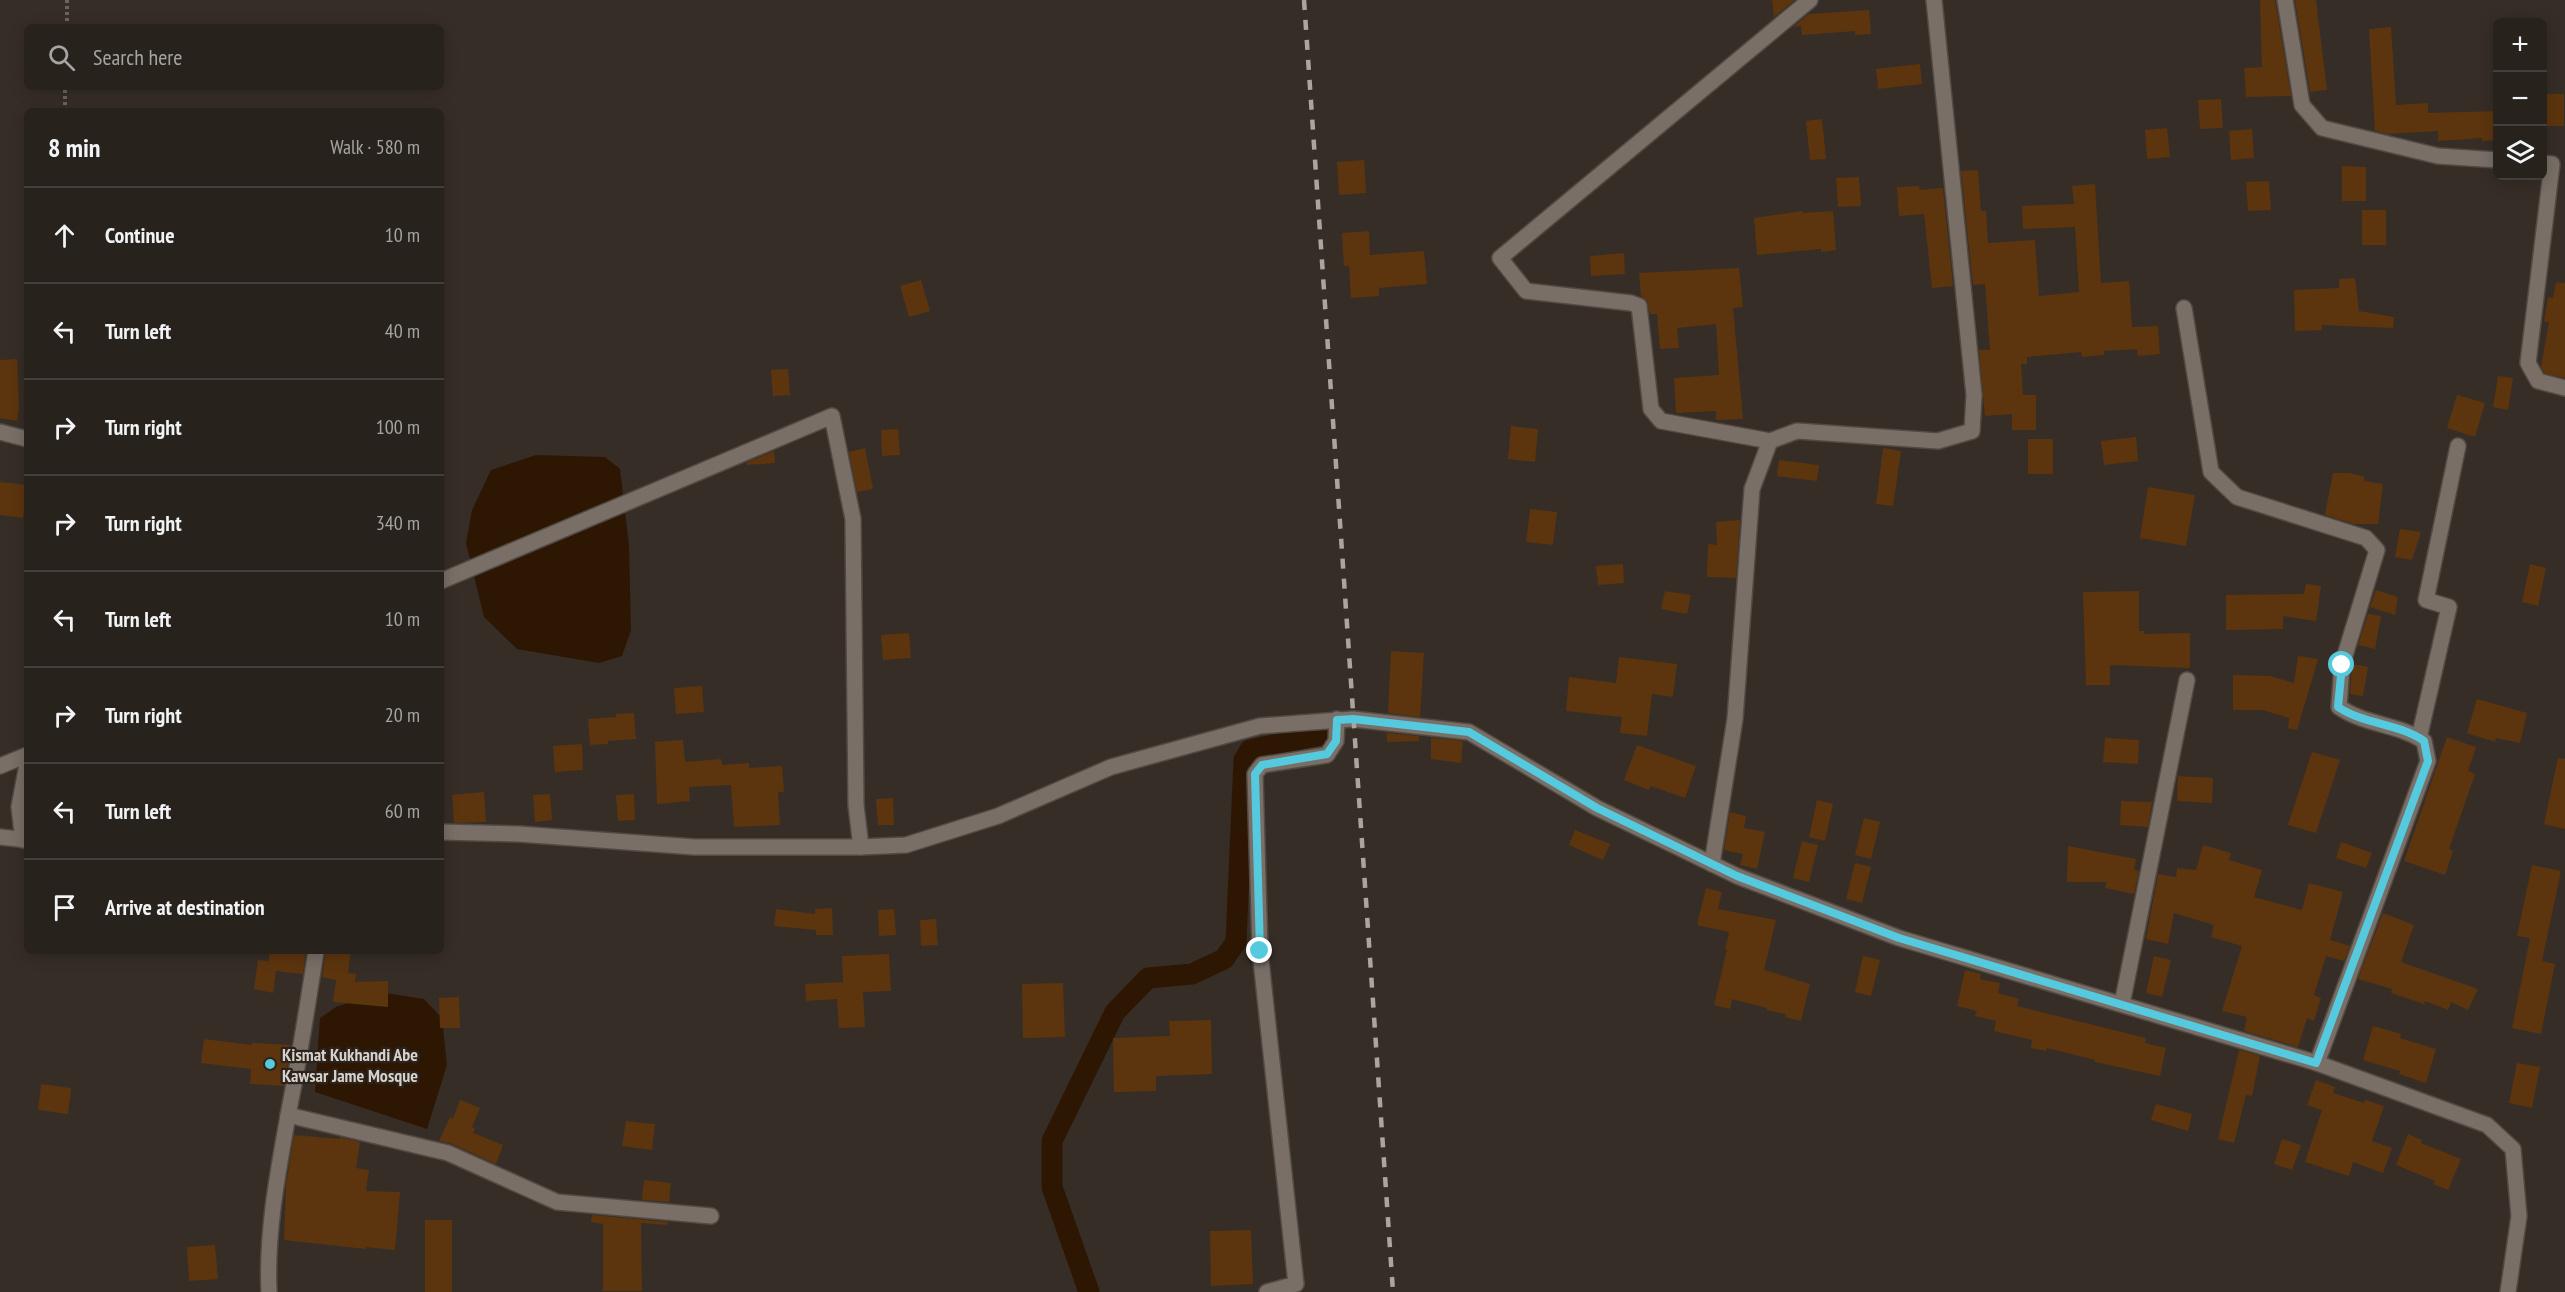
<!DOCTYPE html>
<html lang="en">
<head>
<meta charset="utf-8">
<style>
	:root { --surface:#28221c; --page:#342f29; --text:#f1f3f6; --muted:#a5a4a3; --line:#443f3b }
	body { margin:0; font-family:"PT Sans Narrow",sans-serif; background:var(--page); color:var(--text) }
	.controls { position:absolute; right:18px; top:18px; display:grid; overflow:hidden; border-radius:9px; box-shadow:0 3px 15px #0003 }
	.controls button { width:54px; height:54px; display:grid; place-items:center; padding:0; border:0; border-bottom:2px solid var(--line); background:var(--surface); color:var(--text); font:30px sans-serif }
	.stop { position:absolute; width:18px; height:18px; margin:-14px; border:4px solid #55cadf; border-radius:50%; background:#fff }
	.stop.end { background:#55cadf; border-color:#fff; box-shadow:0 2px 6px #0008 }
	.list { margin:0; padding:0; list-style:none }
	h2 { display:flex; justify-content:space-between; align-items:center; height:78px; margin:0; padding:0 24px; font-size:26px }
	h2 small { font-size:20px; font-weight:400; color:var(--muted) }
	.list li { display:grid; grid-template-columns:39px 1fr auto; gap:18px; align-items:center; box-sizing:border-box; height:96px; padding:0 24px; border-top:2px solid var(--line) }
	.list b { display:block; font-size:22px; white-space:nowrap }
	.list em { font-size:20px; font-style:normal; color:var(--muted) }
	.icon { flex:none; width:33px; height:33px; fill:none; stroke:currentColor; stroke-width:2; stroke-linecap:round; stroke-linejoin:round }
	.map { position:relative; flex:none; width:2565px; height:1292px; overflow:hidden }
	.search { position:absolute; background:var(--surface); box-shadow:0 3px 15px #0003; left:24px; top:24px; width:420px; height:66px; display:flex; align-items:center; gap:15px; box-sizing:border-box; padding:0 21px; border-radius:9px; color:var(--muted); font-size:22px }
	.panel { position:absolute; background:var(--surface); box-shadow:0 3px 15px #0003; left:24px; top:108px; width:420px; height:846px; border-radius:9px }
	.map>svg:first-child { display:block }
	.water { fill:#2e1702 }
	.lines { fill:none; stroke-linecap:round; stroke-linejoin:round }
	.canal { stroke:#2e1702; stroke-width:21 }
	.building { fill:#5c350e }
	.minor-casing { stroke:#514a44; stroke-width:18 }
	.path { stroke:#6c645d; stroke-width:4; stroke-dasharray:3 3; stroke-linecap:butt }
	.minor { stroke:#796f67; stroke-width:15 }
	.rail { stroke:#aca59f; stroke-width:4.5; stroke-dasharray:10 10; stroke-linecap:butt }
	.route { stroke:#55cadf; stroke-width:8 }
	.poi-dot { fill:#55cadf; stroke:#2c231c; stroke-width:2 }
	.labels { text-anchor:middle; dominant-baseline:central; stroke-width:4.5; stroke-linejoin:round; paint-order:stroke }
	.poi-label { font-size:18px; font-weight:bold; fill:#d7d1cc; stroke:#2c231c; text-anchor:start }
</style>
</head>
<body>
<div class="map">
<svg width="2565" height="1292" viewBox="0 0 2565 1292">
	<rect width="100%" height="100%" fill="#362d26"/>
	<!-- water -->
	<g class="water">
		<path d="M 536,455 L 605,457 L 620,469 L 629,545 L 631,630 L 622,656 L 599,663 L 517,649 L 484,617 L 466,543 L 472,510 L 491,470 Z"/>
		<path d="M 379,992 L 424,999 L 442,1018 L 447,1065 L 427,1129 L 315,1092 L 320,1018 L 336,1007 Z"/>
	</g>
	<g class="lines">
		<!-- canal -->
		<path class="canal" d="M 1089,1292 L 1052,1187 L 1052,1141 L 1115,1012 L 1148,978 L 1192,974 L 1224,959 L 1236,942 L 1244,760 L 1250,750 L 1320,735"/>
	</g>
	<!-- building -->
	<g class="building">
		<path d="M 1772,0 L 1795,0 L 1774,17 Z"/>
		<path d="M 2260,0 L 2275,0 L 2291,96 L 2246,97 L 2244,68 L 2262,67 Z"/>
		<path d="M 2295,0 L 2316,0 L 2327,90 L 2310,92 Z"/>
		<path d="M 1869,10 L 1871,34 L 1855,35 L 1855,31 L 1802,35 L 1801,26 L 1793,27 L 1809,14 Z"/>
		<path d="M 2391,27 L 2396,105 L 2428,103 L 2428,113 L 2498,111 L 2498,140 L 2482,141 L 2482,138 L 2438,141 L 2438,131 L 2388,134 L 2375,131 L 2369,29 Z"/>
		<path d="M 1920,64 L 1922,84 L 1878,89 L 1876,69 Z"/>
		<rect x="2542" y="94" width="22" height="32"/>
		<path d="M 2221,99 L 2223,128 L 2200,129 L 2198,100 Z"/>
		<path d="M 1822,119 L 1826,159 L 1810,160 L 1806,121 Z"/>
		<path d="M 2167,128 L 2170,157 L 2147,159 L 2145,130 Z"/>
		<path d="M 2252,129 L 2254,158 L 2231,160 L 2229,131 Z"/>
		<path d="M 1364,160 L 1366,193 L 1339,195 L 1337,162 Z"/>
		<path d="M 2342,166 L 2366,167 L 2366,201 L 2342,201 Z"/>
		<path d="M 1978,170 L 1981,211 L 1986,211 L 1988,243 L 2035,240 L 2039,296 L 2079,292 L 2075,227 L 2023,229 L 2022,206 L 2074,204 L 2072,186 L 2095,184 L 2101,283 L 2129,281 L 2132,327 L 2158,326 L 2160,354 L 2138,356 L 2137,349 L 2104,351 L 2104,355 L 2082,357 L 2081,352 L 2027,357 L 2027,364 L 2021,364 L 2023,395 L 2036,395 L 2036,430 L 2012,430 L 2012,414 L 1985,416 L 1979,350 L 1990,350 L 1985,284 L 1973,285 L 1961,171 Z"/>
		<path d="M 1859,177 L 1861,206 L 1838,207 L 1836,178 Z"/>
		<path d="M 2269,181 L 2271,210 L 2248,211 L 2246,182 Z"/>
		<path d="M 1919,186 L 1920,190 L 1943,188 L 1953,286 L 1932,288 L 1924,214 L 1899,216 L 1897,187 Z"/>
		<rect x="2362" y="210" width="24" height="35"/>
		<path d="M 1803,211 L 1803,213 L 1833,211 L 1836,250 L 1821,252 L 1821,249 L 1757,255 L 1754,218 Z"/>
		<path d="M 1369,231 L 1370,255 L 1424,251 L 1427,284 L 1379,288 L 1379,296 L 1351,298 L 1349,266 L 1344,266 L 1342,233 Z"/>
		<path d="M 1624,253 L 1625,274 L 1591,276 L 1590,256 Z"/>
		<path d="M 1739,268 L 1743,307 L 1733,308 L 1743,419 L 1716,420 L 1716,411 L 1676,413 L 1674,378 L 1719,375 L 1716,324 L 1677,328 L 1679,348 L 1660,349 L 1657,314 L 1650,314 L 1647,301 L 1641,296 L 1639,273 Z"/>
		<path d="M 2355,278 L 2359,311 L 2394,317 L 2393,328 L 2322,325 L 2322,330 L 2295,331 L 2294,290 L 2339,288 L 2339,279 Z"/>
		<path d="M 921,280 L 930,311 L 909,317 L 900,286 Z"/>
		<path d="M 2556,282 L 2565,283 L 2565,378 L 2544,373 L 2541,367 L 2549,322 L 2544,321 L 2548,297 L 2553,298 Z"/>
		<path d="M 17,359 L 19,408 L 17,421 L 0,418 L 0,360 Z"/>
		<path d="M 788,369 L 790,395 L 773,396 L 771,370 Z"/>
		<path d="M 2498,376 L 2513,378 L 2508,410 L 2493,407 Z"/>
		<path d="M 2457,395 L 2485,403 L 2475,437 L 2447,428 Z"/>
		<path d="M 1511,426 L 1538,429 L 1535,462 L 1508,459 Z"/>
		<path d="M 898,429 L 900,455 L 882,456 L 881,430 Z"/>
		<path d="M 2136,437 L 2138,461 L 2104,465 L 2101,441 Z"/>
		<rect x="2028" y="439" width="25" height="35"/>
		<path d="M 865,448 L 873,489 L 857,492 L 849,452 Z"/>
		<path d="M 1883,448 L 1901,451 L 1893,506 L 1876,504 Z"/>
		<path d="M 774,451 L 775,463 L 747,465 L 746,463 Z"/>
		<path d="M 1779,460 L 1819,465 L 1817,481 L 1777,476 Z"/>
		<path d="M 2333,473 L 2350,473 L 2365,477 L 2364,481 L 2383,484 L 2378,524 L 2354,524 L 2325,515 Z"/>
		<path d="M 0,482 L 27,485 L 23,518 L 0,515 Z"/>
		<path d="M 2148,487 L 2195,495 L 2186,546 L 2140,538 Z"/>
		<path d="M 1530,509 L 1557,512 L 1553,545 L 1526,542 Z"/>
		<path d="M 1740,520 L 1736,578 L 1707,577 L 1708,544 L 1717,545 L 1716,522 Z"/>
		<path d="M 2400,529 L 2421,532 L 2412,560 L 2395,557 Z"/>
		<path d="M 1623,564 L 1624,583 L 1598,585 L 1596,566 Z"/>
		<path d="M 2530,564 L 2546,568 L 2538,606 L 2522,602 Z"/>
		<path d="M 2306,584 L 2321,586 L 2316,621 L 2283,616 L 2283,629 L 2226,630 L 2226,595 L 2304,594 Z"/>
		<path d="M 2376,590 L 2398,597 L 2395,615 L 2370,607 Z"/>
		<path d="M 1665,591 L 1691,595 L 1687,614 L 1661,609 Z"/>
		<path d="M 2139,591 L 2139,631 L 2144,631 L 2144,634 L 2190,633 L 2190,668 L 2110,665 L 2110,685 L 2086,685 L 2083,592 Z"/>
		<path d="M 2368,614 L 2381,616 L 2375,649 L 2358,645 Z"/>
		<path d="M 909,633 L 911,658 L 883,660 L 881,635 Z"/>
		<path d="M 1391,651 L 1424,653 L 1420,717 L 1388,713 Z"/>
		<path d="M 2298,656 L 2318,659 L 2297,730 L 2288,728 L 2289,718 L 2263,710 L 2233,710 L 2233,675 L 2270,676 L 2294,683 Z"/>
		<path d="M 1619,657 L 1677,664 L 1673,697 L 1652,694 L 1647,736 L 1620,733 L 1622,717 L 1566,711 L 1569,677 L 1616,683 Z"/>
		<path d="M 2352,664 L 2368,667 L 2363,696 L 2350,694 Z"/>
		<path d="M 702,686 L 704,712 L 676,714 L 674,688 Z"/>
		<path d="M 2477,699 L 2527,713 L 2520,743 L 2496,738 L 2495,742 L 2467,733 Z"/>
		<path d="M 634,713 L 636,739 L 608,741 L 608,744 L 590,745 L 588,719 L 616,717 L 616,714 Z"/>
		<path d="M 1387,733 L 1419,736 L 1419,741 L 1387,742 Z"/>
		<path d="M 2447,737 L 2476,747 L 2468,771 L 2475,774 L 2449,849 L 2453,851 L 2445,875 L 2404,861 Z"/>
		<path d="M 1431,738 L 1463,741 L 1461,763 L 1431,759 Z"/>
		<path d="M 2105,738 L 2139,740 L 2138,764 L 2103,762 Z"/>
		<path d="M 683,740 L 685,762 L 721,759 L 722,765 L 749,763 L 749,768 L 782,766 L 784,792 L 778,792 L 780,825 L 734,827 L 731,785 L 689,787 L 690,801 L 657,804 L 655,742 Z"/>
		<path d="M 582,744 L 583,770 L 555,772 L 553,746 Z"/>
		<path d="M 1637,745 L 1696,766 L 1685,798 L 1651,786 L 1649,790 L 1624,780 Z"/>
		<path d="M 2312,752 L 2340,760 L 2316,833 L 2288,825 Z"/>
		<path d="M 2558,758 L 2565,759 L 2565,829 L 2544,824 Z"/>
		<path d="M 2178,776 L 2213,778 L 2212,803 L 2177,801 Z"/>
		<path d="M 484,792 L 486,822 L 454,823 L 452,795 Z"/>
		<path d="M 550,794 L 552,820 L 535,822 L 533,795 Z"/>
		<path d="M 634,794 L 635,820 L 618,821 L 616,795 Z"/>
		<path d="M 893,798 L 894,825 L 878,825 L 876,799 Z"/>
		<path d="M 1817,800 L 1833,804 L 1825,841 L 1809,837 Z"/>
		<path d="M 2121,801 L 2152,802 L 2148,827 L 2120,825 Z"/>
		<path d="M 1730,812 L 1746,816 L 1744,828 L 1765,832 L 1757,869 L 1740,865 L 1743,854 L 1724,850 Z"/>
		<path d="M 1864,818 L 1880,822 L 1871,859 L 1855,855 Z"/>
		<path d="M 1575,830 L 1610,844 L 1603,860 L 1569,845 Z"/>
		<path d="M 1802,841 L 1818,845 L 1809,882 L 1793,878 Z"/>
		<path d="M 2341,842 L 2372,853 L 2366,868 L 2336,858 Z"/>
		<path d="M 2203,845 L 2231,853 L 2229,860 L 2262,870 L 2254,897 L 2302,910 L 2309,883 L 2343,892 L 2330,940 L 2350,946 L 2344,961 L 2326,956 L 2314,995 L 2321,998 L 2314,1021 L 2307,1018 L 2298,1047 L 2244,1031 L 2247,1017 L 2222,1011 L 2242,946 L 2211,937 L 2214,925 L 2174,913 L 2168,944 L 2146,939 L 2158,874 L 2176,877 L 2177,868 L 2196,870 Z"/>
		<path d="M 2068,846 L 2136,859 L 2134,870 L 2139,871 L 2134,894 L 2105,888 L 2107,882 L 2067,882 Z"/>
		<path d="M 1855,863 L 1871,867 L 1862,903 L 1846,899 Z"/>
		<path d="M 2532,865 L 2561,871 L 2542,961 L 2555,964 L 2541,1034 L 2512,1028 L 2530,938 L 2517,936 Z"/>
		<path d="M 1706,888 L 1722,892 L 1718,909 L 1776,920 L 1764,970 L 1810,984 L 1801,1021 L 1785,1017 L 1786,1014 L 1767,1010 L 1767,1008 L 1732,999 L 1730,1009 L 1714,1005 L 1727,949 L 1725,949 L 1729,932 L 1697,925 Z"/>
		<path d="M 832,908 L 833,935 L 816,935 L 816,930 L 774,926 L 776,909 L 815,914 L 815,909 Z"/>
		<path d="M 894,909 L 896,935 L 879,936 L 878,910 Z"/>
		<path d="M 2383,913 L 2414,925 L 2401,962 L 2478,989 L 2468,1010 L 2451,1002 L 2448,1010 L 2425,1001 L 2424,1004 L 2391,993 L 2392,989 L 2358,979 Z"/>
		<path d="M 936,919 L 938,945 L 921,946 L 920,920 Z"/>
		<path d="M 269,951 L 306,951 L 303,974 L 276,971 L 273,993 L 254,989 L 258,960 L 269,961 Z"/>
		<path d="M 326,951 L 351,951 L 348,973 L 356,974 L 355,982 L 388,981 L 388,1007 L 333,1002 L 336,980 L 322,977 Z"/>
		<path d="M 889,954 L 891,991 L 863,992 L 865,1027 L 839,1028 L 837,999 L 806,1001 L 805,984 L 843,982 L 842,956 Z"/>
		<path d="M 1863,956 L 1880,960 L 1871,996 L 1855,992 Z"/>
		<path d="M 2154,956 L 2171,960 L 2162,997 L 2146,993 Z"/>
		<path d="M 1965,970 L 1981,974 L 1980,979 L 2000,983 L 1998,993 L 2019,999 L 2017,1006 L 2146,1038 L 2145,1043 L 2166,1048 L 2160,1076 L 2095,1062 L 2095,1060 L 2047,1048 L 2046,1051 L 2031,1048 L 2032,1040 L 1994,1031 L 1996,1021 L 1975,1016 L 1977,1011 L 1957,1006 Z"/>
		<path d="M 1063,983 L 1065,1037 L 1023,1038 L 1022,984 Z"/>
		<path d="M 459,997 L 460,1028 L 440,1028 L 439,998 Z"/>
		<path d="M 1211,1020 L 1212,1074 L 1156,1076 L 1156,1091 L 1114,1092 L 1113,1038 L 1170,1036 L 1169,1021 Z"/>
		<path d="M 2373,1026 L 2401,1034 L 2400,1038 L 2436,1049 L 2426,1083 L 2399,1074 L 2400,1071 L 2363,1060 Z"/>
		<path d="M 204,1039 L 252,1045 L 252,1043 L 291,1045 L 284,1086 L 250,1084 L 251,1069 L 201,1063 Z"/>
		<path d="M 2239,1050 L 2260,1056 L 2252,1096 L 2246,1095 L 2234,1143 L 2218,1139 Z"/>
		<path d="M 2517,1063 L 2540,1067 L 2532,1108 L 2509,1103 Z"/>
		<path d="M 2316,1080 L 2335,1087 L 2333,1093 L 2364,1103 L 2365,1100 L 2384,1106 L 2372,1141 L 2392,1148 L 2383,1173 L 2353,1162 L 2349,1176 L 2305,1162 L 2322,1110 L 2307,1105 Z"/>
		<path d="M 41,1084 L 71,1088 L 68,1114 L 38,1110 Z"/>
		<path d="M 460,1100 L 480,1108 L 472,1127 L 475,1128 L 473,1133 L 503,1145 L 496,1164 L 452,1144 L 439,1141 L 450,1117 L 453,1119 Z"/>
		<path d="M 2156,1104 L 2192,1114 L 2188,1131 L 2151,1120 Z"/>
		<path d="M 626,1121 L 655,1124 L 652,1150 L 622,1146 Z"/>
		<path d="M 2408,1134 L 2422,1140 L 2421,1143 L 2461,1159 L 2448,1190 L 2433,1184 L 2435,1181 L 2396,1165 Z"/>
		<path d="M 294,1135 L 340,1139 L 340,1137 L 360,1142 L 356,1168 L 369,1170 L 366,1191 L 400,1192 L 395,1250 L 366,1247 L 366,1249 L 284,1240 L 286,1185 Z"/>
		<path d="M 2282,1139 L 2301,1145 L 2292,1170 L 2274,1164 Z"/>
		<path d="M 644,1180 L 671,1183 L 669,1202 L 642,1200 Z"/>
		<path d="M 592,1215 L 668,1222 L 667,1225 L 641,1223 L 642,1291 L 603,1291 L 603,1224 L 591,1222 Z"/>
		<rect x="425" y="1220" width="27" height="72"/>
		<path d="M 1251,1230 L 1253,1284 L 1211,1286 L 1210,1231 Z"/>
		<path d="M 215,1245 L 218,1279 L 189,1281 L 187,1247 Z"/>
	</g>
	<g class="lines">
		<!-- minor casing -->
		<g class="minor-casing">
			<g id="minor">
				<path d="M 2285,0 L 2302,105 L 2322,128 L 2438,156 L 2498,160"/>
				<path d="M 2542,163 L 2552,164 L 2528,363 L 2538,381 L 2565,388"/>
				<path d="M 2184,308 L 2211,472 L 2237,497 L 2366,538 L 2377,550 L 2342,665 L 2339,707 C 2365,725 2398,724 2424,741 L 2428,761 L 2317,1063"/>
				<path d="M 0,432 L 27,439"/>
				<path d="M 1770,441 L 1661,421 L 1651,409 L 1639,306 L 1631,303 L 1526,291 L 1500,258 L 1810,0"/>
				<path d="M 441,581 L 832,416 L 853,519 L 856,805 L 861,847"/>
				<path d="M 2419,738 L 2449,607 L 2426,600 L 2458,446"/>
				<path d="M 0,766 L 27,755"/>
				<path d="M 441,832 L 519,834 L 694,847 L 861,847 L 906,845 L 998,816 L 1111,767 L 1260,726 L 1353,719 L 1469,732 L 1597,808 L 1737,876 L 1899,938 L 2317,1063 L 2487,1125 L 2513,1149 L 2519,1216 L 2508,1292"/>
				<path d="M 0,837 L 27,840"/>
				<path d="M 23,840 L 19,807 L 27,765"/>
				<path d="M 1712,864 L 1735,719 L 1752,489 L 1770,441 L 1797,431 L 1938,441 L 1972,431 L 1974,395 L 1934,0"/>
				<path d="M 2122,1004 L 2187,680"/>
				<path d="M 288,1115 L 448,1153 L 557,1202 L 711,1216"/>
				<path d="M 269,1292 C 266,1230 279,1166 290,1105 C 300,1054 308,1003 316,951"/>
				<path d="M 1267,1292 L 1296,1284 L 1260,951 L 1255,774 L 1262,765 L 1327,755 L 1336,741 L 1337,719"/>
			</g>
		</g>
		<!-- path -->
		<g class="path">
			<path d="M 67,27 L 67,0"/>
			<path d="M 65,111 L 65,87"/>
		</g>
		<!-- minor -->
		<use href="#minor" class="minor"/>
		<!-- rail -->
		<path class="rail" d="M 1304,0 L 1393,1292"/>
	</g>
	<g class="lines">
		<!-- route -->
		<path class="route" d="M 1260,951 L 1255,774 L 1262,765 L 1327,754 L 1336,741 L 1337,720 L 1353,719 L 1469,732 L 1597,808 L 1737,876 L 1899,938 L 2316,1063 L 2428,761 L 2424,741 C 2398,723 2365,725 2338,707 L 2342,665"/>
	</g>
	<!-- markers -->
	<circle class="poi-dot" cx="270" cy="1064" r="6"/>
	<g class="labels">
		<!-- poi labels -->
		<g class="poi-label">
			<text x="282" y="1054">Kismat Kukhandi Abe<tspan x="282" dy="21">Kawsar Jame Mosque</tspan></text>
		</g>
	</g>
</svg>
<div class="controls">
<button>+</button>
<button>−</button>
<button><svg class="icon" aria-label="layers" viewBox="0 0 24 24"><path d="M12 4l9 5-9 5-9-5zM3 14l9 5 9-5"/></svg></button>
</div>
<div class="stop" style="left:2342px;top:665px"></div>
<div class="stop end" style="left:1260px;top:951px"></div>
<div class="search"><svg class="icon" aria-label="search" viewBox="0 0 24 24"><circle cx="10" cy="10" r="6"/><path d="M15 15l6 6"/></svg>Search here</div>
<section class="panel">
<h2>8 min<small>Walk · 580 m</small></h2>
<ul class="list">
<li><svg class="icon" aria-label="ahead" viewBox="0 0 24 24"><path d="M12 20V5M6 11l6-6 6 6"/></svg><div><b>Continue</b></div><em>10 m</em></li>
<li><svg class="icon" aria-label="left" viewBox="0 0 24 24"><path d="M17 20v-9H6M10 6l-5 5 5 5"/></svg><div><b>Turn left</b></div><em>40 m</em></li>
<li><svg class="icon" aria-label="right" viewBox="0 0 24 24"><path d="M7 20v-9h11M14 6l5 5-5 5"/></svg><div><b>Turn right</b></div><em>100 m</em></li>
<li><svg class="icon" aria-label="right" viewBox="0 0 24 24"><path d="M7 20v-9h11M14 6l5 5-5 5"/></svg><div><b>Turn right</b></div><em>340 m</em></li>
<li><svg class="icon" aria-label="left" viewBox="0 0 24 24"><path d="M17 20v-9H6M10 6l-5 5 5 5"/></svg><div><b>Turn left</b></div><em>10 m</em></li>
<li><svg class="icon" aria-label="right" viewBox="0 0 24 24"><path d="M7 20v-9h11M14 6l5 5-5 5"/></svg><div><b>Turn right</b></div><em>20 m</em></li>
<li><svg class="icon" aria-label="left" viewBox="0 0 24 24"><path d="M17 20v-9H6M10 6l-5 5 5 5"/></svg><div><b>Turn left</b></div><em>60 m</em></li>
<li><svg class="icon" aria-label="arrive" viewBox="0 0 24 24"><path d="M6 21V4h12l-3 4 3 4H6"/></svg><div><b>Arrive at destination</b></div></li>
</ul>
</section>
</div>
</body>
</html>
